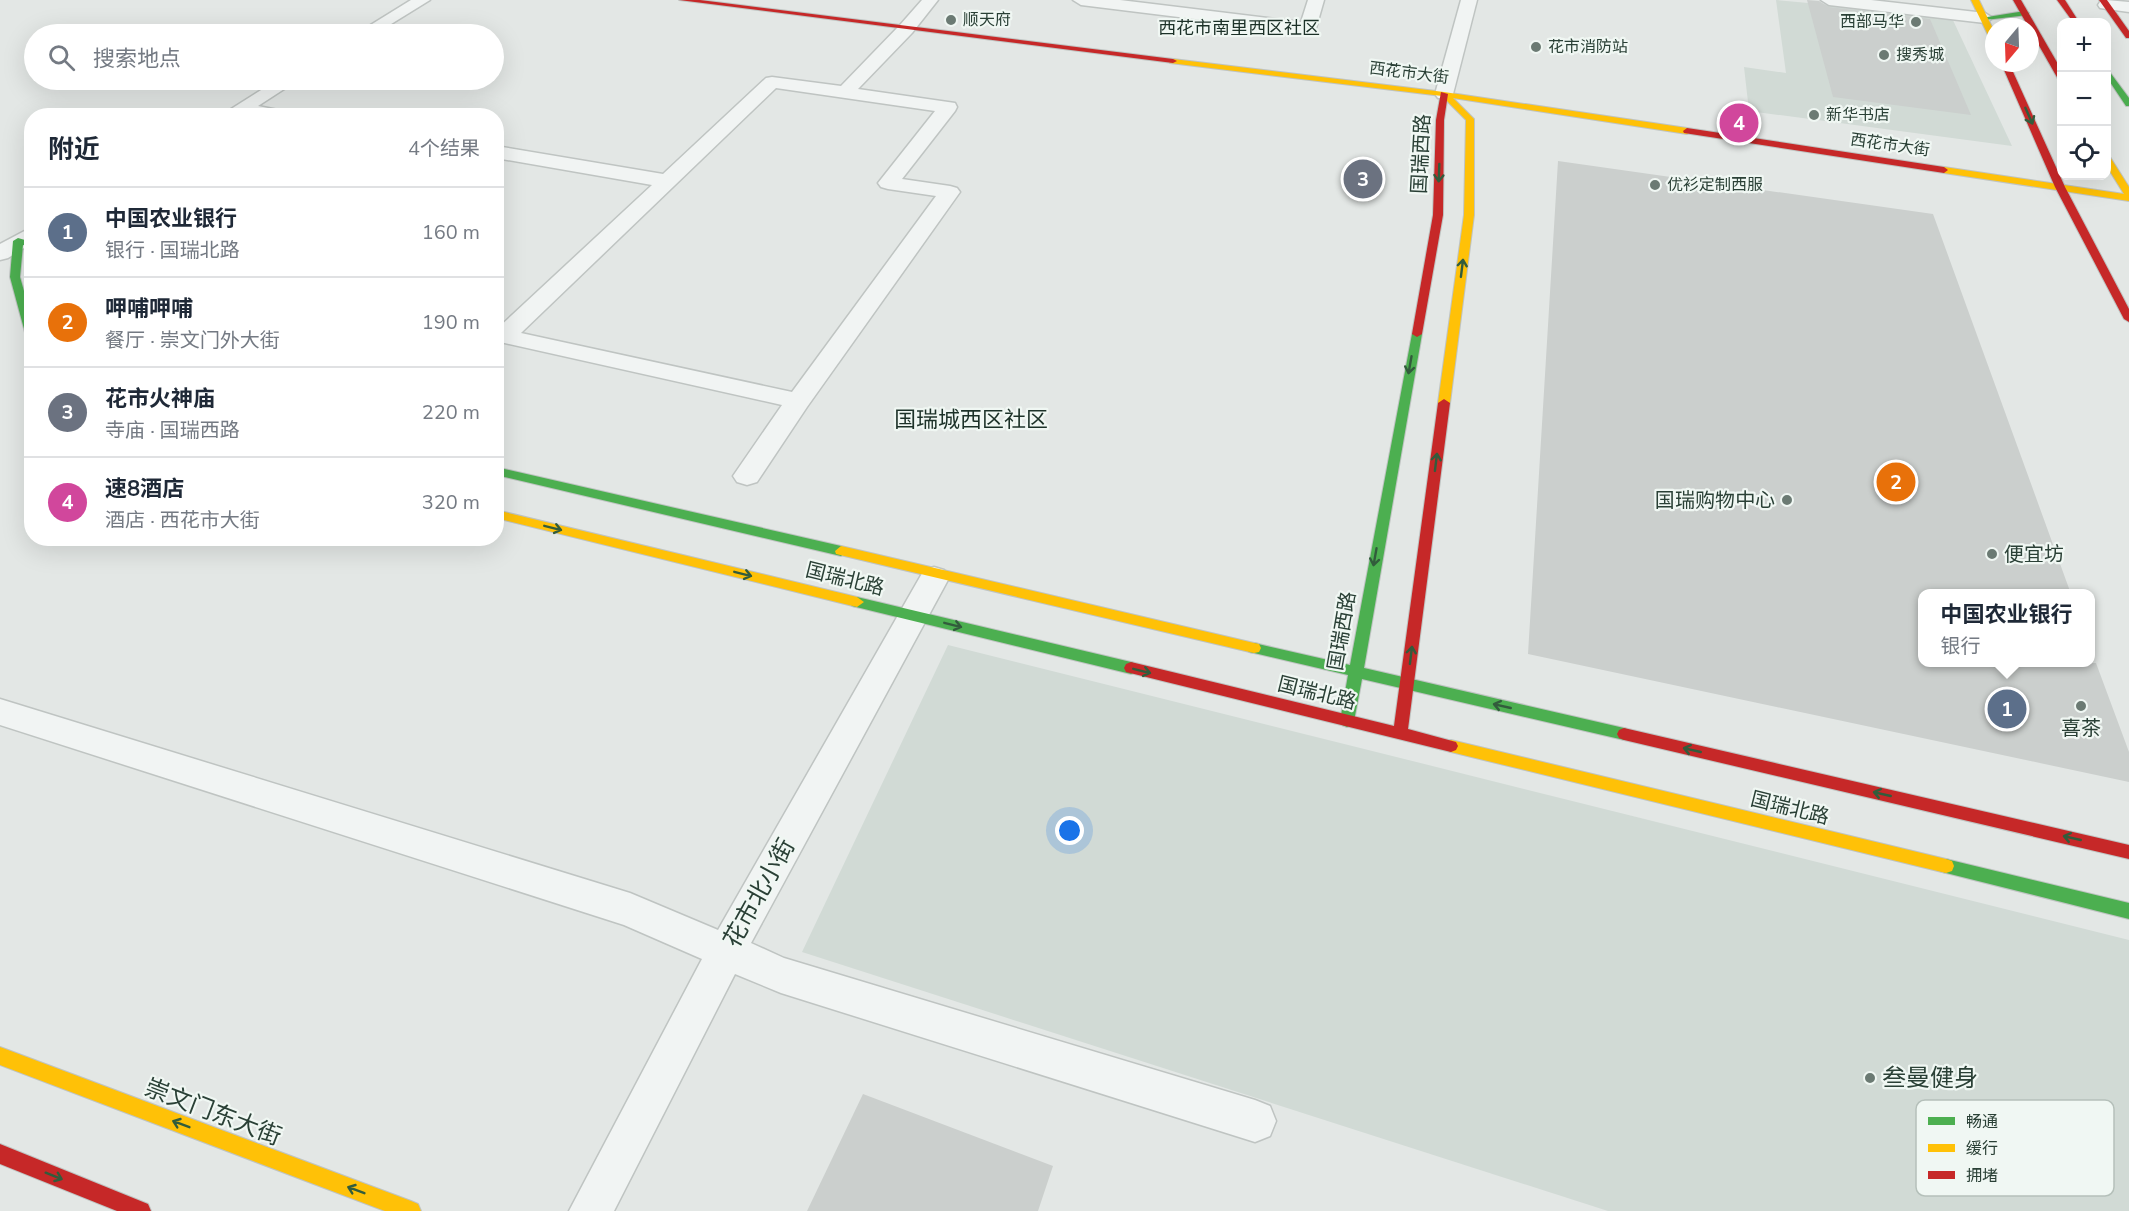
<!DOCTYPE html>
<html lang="zh">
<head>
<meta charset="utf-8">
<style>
	:root { --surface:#fff; --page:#f2f2f3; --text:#1f2937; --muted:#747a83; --line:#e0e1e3; --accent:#0b8043 }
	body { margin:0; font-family:"Nunito Sans","Noto Sans SC",sans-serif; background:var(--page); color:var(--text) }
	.controls { position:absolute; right:18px; top:18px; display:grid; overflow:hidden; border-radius:12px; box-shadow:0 6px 24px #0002 }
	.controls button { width:54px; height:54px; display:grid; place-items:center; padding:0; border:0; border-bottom:2px solid var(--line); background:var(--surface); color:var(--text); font:30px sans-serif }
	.compass { position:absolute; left:1985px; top:18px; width:54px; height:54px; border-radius:50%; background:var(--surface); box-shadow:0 6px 24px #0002; rotate:199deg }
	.you { position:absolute; left:1070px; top:831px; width:21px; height:21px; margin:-15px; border:4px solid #fff; border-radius:50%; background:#1a73e8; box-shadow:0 0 0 9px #1a73e833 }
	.badge { display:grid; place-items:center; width:39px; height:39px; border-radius:50%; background:var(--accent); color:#fff; font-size:20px; font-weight:700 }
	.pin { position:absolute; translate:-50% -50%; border:3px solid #fff; box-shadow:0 2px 6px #0006 }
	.popup { position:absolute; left:1918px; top:589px; width:177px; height:78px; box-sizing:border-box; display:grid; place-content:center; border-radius:12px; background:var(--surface); filter:drop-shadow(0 2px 4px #0005); font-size:20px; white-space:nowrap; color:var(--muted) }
	.popup b { font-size:22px; color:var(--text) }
	.popup::after { content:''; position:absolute; left:50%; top:100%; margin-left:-12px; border:12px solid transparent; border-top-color:var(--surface) }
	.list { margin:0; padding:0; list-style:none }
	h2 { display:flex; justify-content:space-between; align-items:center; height:78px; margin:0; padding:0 24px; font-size:26px }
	h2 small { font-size:20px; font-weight:400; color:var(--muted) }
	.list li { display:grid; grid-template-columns:39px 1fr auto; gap:18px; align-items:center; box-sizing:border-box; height:90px; padding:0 24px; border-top:2px solid var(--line) }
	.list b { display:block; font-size:22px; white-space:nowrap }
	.list p { margin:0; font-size:20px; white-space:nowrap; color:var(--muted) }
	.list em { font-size:20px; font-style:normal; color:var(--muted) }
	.icon { flex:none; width:33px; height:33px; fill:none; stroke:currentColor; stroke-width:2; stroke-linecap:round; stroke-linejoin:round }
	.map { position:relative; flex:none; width:2129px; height:1211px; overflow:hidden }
	.search { position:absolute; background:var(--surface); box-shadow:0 6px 24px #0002; left:24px; top:24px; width:480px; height:66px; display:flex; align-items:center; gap:15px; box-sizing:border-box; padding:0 21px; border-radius:33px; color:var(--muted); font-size:22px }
	.panel { position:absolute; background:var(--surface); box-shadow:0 6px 24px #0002; left:24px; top:108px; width:480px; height:438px; border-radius:24px }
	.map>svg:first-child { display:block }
	.built { fill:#d1dad5 }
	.building { fill:#cbcfcd }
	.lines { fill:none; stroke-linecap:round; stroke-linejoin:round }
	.street-casing { stroke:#bfc4c2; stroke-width:3 }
	.fast-casing { stroke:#bfc4c2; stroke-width:2 }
	.slow-casing { stroke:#bfc4c2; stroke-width:2 }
	.jam-casing { stroke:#bfc4c2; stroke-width:2 }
	.street { fill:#f1f4f3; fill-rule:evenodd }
	.fast { fill:#4caf50; fill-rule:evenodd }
	.slow { fill:#ffc107; fill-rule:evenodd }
	.jam { fill:#c62828; fill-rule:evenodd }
	.oneway { stroke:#325c3c }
	.poi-dot { fill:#6b7a73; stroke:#f0f7f3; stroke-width:2 }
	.labels { text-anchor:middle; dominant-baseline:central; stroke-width:4.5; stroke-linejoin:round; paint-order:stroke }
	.far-poi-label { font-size:16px; fill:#2a4036; stroke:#f0f7f3; text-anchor:start }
	.far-street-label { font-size:16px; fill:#2a4036; stroke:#f0f7f3 }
	.far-quarter-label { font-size:18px; fill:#1c3128; stroke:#f0f7f3 }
	.street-label { font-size:20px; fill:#2a4036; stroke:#f0f7f3 }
	.poi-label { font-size:20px; fill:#2a4036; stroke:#f0f7f3; text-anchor:end }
	.quarter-label { font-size:22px; fill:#1c3128; stroke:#f0f7f3 }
	.near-street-label { font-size:24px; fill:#2a4036; stroke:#f0f7f3 }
	.near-poi-label { font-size:24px; fill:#2a4036; stroke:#f0f7f3; text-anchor:start }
	.key { fill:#f0f7f3; stroke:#b5c0ba; stroke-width:1.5 }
	.key-label { font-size:16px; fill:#2a4036 }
</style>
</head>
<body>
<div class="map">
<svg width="2129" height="1211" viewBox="0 0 2129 1211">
	<rect width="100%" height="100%" fill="#e3e7e5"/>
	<!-- built -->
	<g class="built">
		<path d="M 1776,0 L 1951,16 L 2012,146 L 1749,111 L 1744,67 L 1786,73 Z"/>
		<path d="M 948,645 L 2129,940 L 2129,1211 L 1608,1211 L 802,952 Z"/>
	</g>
	<!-- building -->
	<g class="building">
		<path d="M 1807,0 L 1819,1 L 1829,7 L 1930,19 L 1971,115 L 1833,97 Z"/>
		<path d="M 1558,161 L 1933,214 L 2071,594 L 1923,594 L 1923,663 L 2096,663 L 2129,752 L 2129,782 L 1528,654 Z"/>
		<path d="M 863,1094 L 1053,1166 L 1038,1211 L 807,1211 Z"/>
	</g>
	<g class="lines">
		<!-- street casing -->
		<g class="street-casing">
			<g id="street">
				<path d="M 411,0 L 430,0 L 375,34 L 356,34 Z"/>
				<path d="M 922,0 L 938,0 L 912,33 L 858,89 L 955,103 L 957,107 L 955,111 L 902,179 L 950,186 L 957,188 L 960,192 L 807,407 L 757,482 L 747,485 L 737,482 L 733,476 L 782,405 L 496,341 L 496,330 L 652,185 L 496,158 L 496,146 L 663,174 L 766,78 L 772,77 L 841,86 L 900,25 ZM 776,88 L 935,111 L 878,183 L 881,187 L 888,189 L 936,196 L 792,392 L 521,333 Z"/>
				<path d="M 1073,0 L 1120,0 L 1301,22 L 1308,0 L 1324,0 L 1316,28 L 1308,33 L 1081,5 Z"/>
				<path d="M 1461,0 L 1477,0 L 1453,94 L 1450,98 L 1438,98 L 1435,94 Z"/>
				<path d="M 1821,0 L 1871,0 L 1985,13 L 1993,18 L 1985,23 L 1829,5 Z"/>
				<path d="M 2106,0 L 2129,2 L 2129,12 L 2100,8 L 2098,5 L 2100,2 Z"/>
				<path d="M 277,80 L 298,80 L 258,106 L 288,112 L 290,116 L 220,116 Z"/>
				<path d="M 32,227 L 32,243 L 8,258 L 0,260 L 0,244 Z"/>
				<path d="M 934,567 L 944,570 L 949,578 L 751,943 L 784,958 L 1255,1100 L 1270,1106 L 1276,1121 L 1270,1136 L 1255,1142 L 781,993 L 735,974 L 614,1211 L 569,1211 L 702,959 L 624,925 L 0,725 L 0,699 L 630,893 L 718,930 L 924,570 Z"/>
			</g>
		</g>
		<!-- fast casing -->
		<g class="fast-casing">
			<g id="fast">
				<path d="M 2025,11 L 2029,13 L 2028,15 L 1985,20 L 1981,18 Z"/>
				<path d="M 2106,67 L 2129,98 L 2129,106 L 2126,106 L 2106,76 Z"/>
				<path d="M 18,238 L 32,242 L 32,248 L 23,245 L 20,277 L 32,319 L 32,343 L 27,340 L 10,277 L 13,241 Z"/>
				<path d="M 1417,331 L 1422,334 L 1364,668 L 1624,728 L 1629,730 L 1631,734 L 1629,738 L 1624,740 L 1362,679 L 1354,721 L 1352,725 L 1347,727 L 1342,725 L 1340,721 L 1348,675 L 1254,653 L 1249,652 L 1247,648 L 1249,644 L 1254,643 L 1350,665 L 1412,334 Z"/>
				<path d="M 496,467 L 841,546 L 847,551 L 841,556 L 496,475 Z"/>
				<path d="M 857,597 L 1131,662 L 1136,664 L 1138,668 L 1136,672 L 1131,674 L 852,606 L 850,602 Z"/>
				<path d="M 1946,859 L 2129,903 L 2129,919 L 1946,873 L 1940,871 L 1938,866 L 1940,861 Z"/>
			</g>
		</g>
		<!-- slow casing -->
		<g class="slow-casing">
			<g id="slow">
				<path d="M 1971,0 L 1979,0 L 1994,31 L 1994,41 L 1990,39 Z"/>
				<path d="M 1173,59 L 1444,92 L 1687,128 L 1691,131 L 1687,134 L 1453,98 L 1474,119 L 1474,215 L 1450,403 L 1444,407 L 1438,403 L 1464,215 L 1466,120 L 1442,96 L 1170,63 L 1169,61 Z"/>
				<path d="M 2106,154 L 2110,157 L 2129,187 L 2129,201 L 1944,173 L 1940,170 L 1944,167 L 2124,194 L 2106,165 Z"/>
				<path d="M 496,510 L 857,597 L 864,602 L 857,607 L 496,518 Z"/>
				<path d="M 841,546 L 1254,643 L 1259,644 L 1261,648 L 1259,652 L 1254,653 L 836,554 L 835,551 Z"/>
				<path d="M 1451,740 L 1946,859 L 1952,861 L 1954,866 L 1952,871 L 1946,873 L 1451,752 L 1446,750 L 1444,746 L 1446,742 Z"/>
				<path d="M 0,1047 L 411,1201 L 418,1204 L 421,1211 L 385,1211 L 0,1065 Z"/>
			</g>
		</g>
		<!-- jam casing -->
		<g class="jam-casing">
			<g id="jam">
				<path d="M 679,0 L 700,0 L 1173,59 L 1177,61 L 1173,63 Z"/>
				<path d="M 2013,0 L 2021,0 L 2062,71 L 2062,81 L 2058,79 Z"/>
				<path d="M 2057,0 L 2065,0 L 2079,22 L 2073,22 Z"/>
				<path d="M 2099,0 L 2107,0 L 2129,31 L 2129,38 L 2126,38 Z"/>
				<path d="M 2001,63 L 2009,63 L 2065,187 L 2129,309 L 2129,322 L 2124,319 L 2055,187 Z"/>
				<path d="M 1441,92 L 1448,94 L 1444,120 L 1443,215 L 1422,334 L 1417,337 L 1412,334 L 1433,215 L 1436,120 Z"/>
				<path d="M 1687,128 L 1944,167 L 1948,170 L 1944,173 L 1684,133 L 1683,131 Z"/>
				<path d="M 1444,399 L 1450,403 L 1408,729 L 1456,742 L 1458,746 L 1456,750 L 1451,752 L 1126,672 L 1124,668 L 1126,664 L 1131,662 L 1394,726 L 1438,403 Z"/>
				<path d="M 1624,728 L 2129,845 L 2129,859 L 1624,740 L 1619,738 L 1617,734 L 1619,730 Z"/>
				<path d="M 0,1144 L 148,1204 L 151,1211 L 117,1211 L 0,1164 Z"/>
			</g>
		</g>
		<!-- street -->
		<use href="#street" class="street"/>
		<!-- fast -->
		<use href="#fast" class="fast"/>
		<!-- slow -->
		<use href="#slow" class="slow"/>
		<!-- jam -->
		<use href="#jam" class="jam"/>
	</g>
	<!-- one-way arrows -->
	<defs><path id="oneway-shaft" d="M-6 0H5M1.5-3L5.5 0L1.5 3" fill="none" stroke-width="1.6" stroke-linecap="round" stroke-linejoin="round" transform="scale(1.5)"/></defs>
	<g class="oneway">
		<use href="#oneway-shaft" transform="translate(2029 116) rotate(66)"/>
		<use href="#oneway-shaft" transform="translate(1439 173) rotate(92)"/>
		<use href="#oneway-shaft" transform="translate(1462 268) rotate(-83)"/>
		<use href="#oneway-shaft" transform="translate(1410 365) rotate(100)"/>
		<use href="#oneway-shaft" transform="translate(1436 462) rotate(-83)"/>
		<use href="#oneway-shaft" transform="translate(553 528) rotate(14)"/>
		<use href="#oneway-shaft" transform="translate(1375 557) rotate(100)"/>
		<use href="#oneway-shaft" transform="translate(743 574) rotate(14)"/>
		<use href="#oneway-shaft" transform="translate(953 625) rotate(14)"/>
		<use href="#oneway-shaft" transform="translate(1411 655) rotate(-83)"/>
		<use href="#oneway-shaft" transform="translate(1142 671) rotate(14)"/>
		<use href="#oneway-shaft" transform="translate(1502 706) rotate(-167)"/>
		<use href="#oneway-shaft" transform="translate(1692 750) rotate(-167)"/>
		<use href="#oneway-shaft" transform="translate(1882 794) rotate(-167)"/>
		<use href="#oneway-shaft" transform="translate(2072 838) rotate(-167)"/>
		<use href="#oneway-shaft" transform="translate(181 1124) rotate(-159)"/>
		<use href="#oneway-shaft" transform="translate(54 1176) rotate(22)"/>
		<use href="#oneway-shaft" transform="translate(356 1190) rotate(-159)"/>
	</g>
	<!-- markers -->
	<g class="poi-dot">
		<circle cx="951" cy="20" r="6"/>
		<circle cx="1916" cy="22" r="6"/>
		<circle cx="1536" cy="47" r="6"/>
		<circle cx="1884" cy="55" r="6"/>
		<circle cx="1814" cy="115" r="6"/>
		<circle cx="1655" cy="185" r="6"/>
		<circle cx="1787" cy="500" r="6"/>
		<circle cx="1992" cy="554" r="6"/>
		<circle cx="2081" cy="706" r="6"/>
		<circle cx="1870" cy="1078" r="6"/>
	</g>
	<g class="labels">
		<!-- far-poi labels -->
		<g class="far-poi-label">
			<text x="963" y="20">顺天府</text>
			<text x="1904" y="22" text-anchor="end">西部马华</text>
			<text x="1548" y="47">花市消防站</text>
			<text x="1896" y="55">搜秀城</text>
			<text x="1826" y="115">新华书店</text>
			<text x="1667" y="185">优衫定制西服</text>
		</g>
		<!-- far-street labels -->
		<g class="far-street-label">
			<text transform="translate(1409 73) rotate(7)">西花市大街</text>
			<text transform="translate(1890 145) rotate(8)">西花市大街</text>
		</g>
		<!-- far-quarter labels -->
		<g class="far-quarter-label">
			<text x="1239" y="28">西花市南里西区社区</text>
		</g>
		<!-- street labels -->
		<g class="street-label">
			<text transform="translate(1421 154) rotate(-87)">国瑞西路</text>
			<text transform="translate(845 579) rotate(14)">国瑞北路</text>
			<text transform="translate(1342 631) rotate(-80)">国瑞西路</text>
			<text transform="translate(1317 693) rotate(14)">国瑞北路</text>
			<text transform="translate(1790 808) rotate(14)">国瑞北路</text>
		</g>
		<!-- poi labels -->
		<g class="poi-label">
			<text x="1775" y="500">国瑞购物中心</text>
			<text x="2004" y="554" text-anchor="start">便宜坊</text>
			<text x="2081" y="728" text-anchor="middle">喜茶</text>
		</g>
		<!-- quarter labels -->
		<g class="quarter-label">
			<text x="971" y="420">国瑞城西区社区</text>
		</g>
		<!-- near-street labels -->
		<g class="near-street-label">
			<text transform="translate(759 893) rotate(-61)">花市北小街</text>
			<text transform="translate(213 1112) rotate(21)">崇文门东大街</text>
		</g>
		<!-- near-poi labels -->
		<g class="near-poi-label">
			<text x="1882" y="1078">叁曼健身</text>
		</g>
	</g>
	<!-- legend -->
	<rect x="1916" y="1100" width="198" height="96" rx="9" class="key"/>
	<rect x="1928" y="1117" width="27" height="8" fill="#4caf50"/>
	<rect x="1928" y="1144" width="27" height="8" fill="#ffc107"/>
	<rect x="1928" y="1171" width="27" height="8" fill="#c62828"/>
	<g class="key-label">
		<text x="1966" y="1127">畅通</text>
		<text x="1966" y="1154">缓行</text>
		<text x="1966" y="1181">拥堵</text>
	</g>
</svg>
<div class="controls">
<button>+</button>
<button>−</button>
<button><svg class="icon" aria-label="locate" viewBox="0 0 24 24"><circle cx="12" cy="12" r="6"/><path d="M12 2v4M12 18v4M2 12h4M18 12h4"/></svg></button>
</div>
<svg class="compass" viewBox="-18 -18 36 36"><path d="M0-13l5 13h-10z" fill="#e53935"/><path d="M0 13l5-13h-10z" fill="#747a83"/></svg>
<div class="you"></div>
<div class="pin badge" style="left:2007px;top:709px;background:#5c6f8a">1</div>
<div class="popup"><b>中国农业银行</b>银行</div>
<div class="pin badge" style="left:1896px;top:482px;background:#e8710a">2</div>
<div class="pin badge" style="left:1363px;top:179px;background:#6b7280">3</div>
<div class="pin badge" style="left:1739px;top:123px;background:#d1479c">4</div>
<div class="search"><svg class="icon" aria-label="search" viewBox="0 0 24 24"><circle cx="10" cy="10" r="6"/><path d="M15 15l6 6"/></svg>搜索地点</div>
<section class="panel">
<h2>附近<small>4个结果</small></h2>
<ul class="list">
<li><span class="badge" style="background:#5c6f8a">1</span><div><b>中国农业银行</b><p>银行 · 国瑞北路</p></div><em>160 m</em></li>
<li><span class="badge" style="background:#e8710a">2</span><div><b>呷哺呷哺</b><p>餐厅 · 崇文门外大街</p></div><em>190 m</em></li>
<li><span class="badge" style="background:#6b7280">3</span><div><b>花市火神庙</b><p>寺庙 · 国瑞西路</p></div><em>220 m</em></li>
<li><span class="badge" style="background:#d1479c">4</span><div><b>速8酒店</b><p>酒店 · 西花市大街</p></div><em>320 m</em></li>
</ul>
</section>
</div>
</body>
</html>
